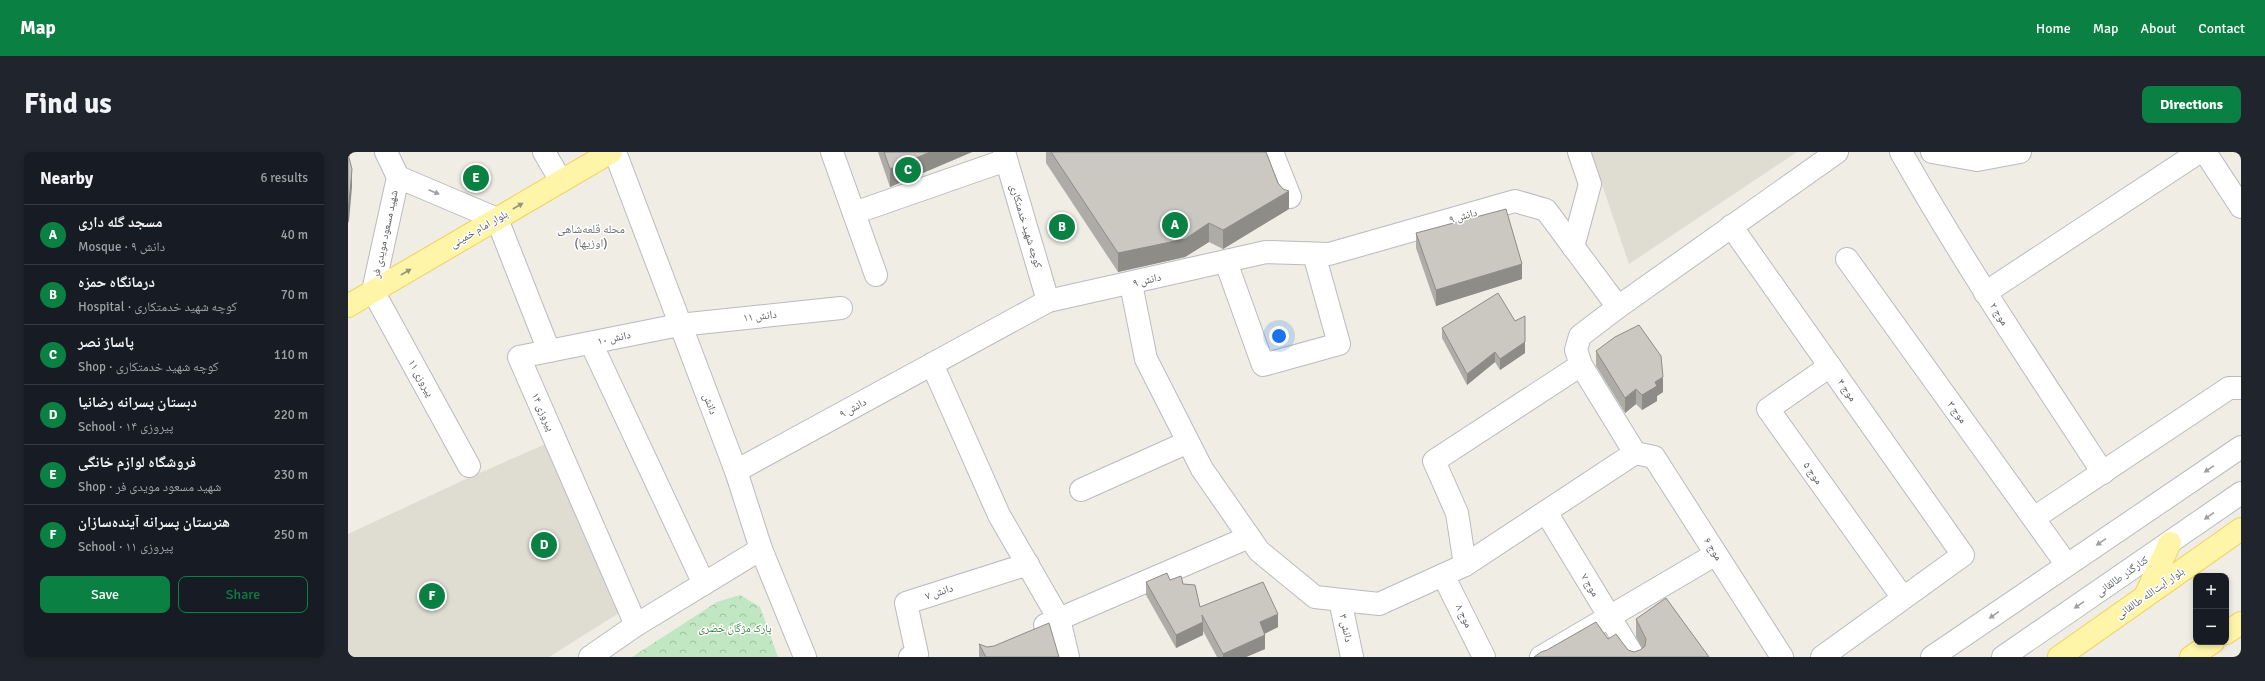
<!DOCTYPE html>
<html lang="en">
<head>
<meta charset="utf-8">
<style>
	:root { --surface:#171b24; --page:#20242c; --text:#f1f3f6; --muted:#9ea1a6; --line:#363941; --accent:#0b8043 }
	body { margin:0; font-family:Signika,"Noto Naskh Arabic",sans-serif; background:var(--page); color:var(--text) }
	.controls { position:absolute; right:12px; bottom:12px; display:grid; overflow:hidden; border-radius:8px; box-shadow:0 2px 6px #0003 }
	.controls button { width:36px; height:36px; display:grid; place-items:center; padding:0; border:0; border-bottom:1px solid var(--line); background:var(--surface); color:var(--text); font:20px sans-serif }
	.you { position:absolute; left:931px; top:184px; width:14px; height:14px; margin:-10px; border:3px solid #fff; border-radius:50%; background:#1a73e8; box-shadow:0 0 0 6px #1a73e833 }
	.badge { display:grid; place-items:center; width:26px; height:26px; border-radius:50%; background:var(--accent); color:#fff; font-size:13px; font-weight:700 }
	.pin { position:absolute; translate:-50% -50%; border:2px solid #fff; box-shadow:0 1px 4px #0006 }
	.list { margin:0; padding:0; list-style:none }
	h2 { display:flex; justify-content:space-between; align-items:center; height:52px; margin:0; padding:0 16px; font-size:17px }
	h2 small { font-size:13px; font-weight:400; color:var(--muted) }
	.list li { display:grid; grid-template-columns:26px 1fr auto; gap:12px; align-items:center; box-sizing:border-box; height:60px; padding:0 16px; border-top:1px solid var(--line) }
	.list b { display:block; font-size:15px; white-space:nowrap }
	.list p { margin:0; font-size:13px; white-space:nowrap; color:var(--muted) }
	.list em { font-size:13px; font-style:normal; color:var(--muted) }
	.actions { display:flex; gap:8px; padding:12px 16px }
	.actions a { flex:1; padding:9px 0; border:1px solid var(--accent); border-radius:8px; text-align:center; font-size:14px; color:var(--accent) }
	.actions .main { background:var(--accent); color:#fff }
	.map { position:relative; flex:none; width:1893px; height:505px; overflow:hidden; border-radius:8px }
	header { display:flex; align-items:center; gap:24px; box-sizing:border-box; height:56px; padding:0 20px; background:var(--accent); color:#fff }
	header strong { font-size:19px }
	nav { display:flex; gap:22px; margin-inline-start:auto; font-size:14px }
	.intro { display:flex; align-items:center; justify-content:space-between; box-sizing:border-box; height:96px; padding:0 24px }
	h1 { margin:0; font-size:28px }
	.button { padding:10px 18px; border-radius:8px; background:var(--accent); color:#fff; font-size:14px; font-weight:700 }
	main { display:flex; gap:24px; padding:0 24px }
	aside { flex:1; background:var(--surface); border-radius:8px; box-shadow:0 2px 6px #0003 }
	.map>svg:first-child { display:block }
	.education { fill:#dfdcd2 }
	.park { fill:url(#park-crowns) }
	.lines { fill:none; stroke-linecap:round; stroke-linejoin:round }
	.minor-casing { stroke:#b9bbc0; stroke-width:24 }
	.major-casing { stroke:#f4d058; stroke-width:24 }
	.minor { stroke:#fff; stroke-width:22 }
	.major { stroke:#fff5a9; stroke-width:22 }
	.wall { fill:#aeaca6 }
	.shaded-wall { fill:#8d8c87 }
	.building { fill:#cac8c1; stroke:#8d8c87 }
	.oneway { fill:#9da0a3 }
	.oneway2 { fill:#95947d }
	.labels { text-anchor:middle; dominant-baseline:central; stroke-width:3; stroke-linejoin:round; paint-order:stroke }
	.street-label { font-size:11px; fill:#5c6065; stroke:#fff }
	.park-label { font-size:11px; fill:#33853b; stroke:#fff }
	.neighbourhood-label { font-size:12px; fill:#6d7177; stroke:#fff }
</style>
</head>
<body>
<header>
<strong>Map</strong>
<nav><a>Home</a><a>Map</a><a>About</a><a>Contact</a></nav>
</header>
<div class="intro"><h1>Find us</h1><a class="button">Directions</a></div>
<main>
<aside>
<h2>Nearby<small>6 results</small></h2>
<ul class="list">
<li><span class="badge">A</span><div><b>مسجد گله داری</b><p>Mosque · دانش ۹</p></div><em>40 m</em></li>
<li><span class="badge">B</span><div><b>درمانگاه حمزه</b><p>Hospital · کوچه شهید خدمتکاری</p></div><em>70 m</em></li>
<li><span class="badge">C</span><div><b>پاساژ نصر</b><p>Shop · کوچه شهید خدمتکاری</p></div><em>110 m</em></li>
<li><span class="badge">D</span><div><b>دبستان پسرانه رضانیا</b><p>School · پیروزی ۱۴</p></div><em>220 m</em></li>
<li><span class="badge">E</span><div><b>فروشگاه لوازم خانگی</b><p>Shop · شهید مسعود مویدی فر</p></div><em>230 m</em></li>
<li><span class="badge">F</span><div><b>هنرستان پسرانه آینده‌سازان</b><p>School · پیروزی ۱۱</p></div><em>250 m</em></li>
</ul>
<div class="actions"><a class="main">Save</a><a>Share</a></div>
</aside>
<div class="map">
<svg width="1893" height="505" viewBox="0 0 1893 505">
	<defs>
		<pattern id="park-crowns" width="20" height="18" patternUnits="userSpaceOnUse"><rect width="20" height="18" fill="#c0e7c2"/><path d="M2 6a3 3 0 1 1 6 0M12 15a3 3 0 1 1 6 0" fill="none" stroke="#9fbfa1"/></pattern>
	</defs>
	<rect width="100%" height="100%" fill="#efede4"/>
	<!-- education -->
	<g class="education">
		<path d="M 1243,0 L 1449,0 L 1281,112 Z"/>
		<path d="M 200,291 L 274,459 L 201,505 L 0,505 L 0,382 L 118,327 Z"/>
	</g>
	<!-- park -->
	<path class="park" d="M 392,443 L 412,455 L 430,505 L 284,505 L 369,450 Z"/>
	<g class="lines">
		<!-- minor casing -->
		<g class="minor-casing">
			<g id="minor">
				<path d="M 38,0 L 50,25 L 25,139 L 121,314"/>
				<path d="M 196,0 L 213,29"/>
				<path d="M 267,0 L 388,319 L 413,397 L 457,505"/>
				<path d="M 484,0 L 528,123"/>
				<path d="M 656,0 L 700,149"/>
				<path d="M 924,0 L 942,45"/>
				<path d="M 1553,0 C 1615,110 1686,215 1755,321"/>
				<path d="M 1584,0 L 1629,8 L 1672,0"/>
				<path d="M 1857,0 L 1893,55"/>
				<path d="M 50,25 L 149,67 L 201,199"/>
				<path d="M 506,61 L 658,8"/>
				<path d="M 1383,74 L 1615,403 L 1474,505"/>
				<path d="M 1225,95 L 1242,32 L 1231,0"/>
				<path d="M 1499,107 L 1719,413"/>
				<path d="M 878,110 L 915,213 L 991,192 L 966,102"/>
				<path d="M 783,132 L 798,207 L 854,317 L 911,399 L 967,445 L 1031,452 L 1117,413 L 1287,301 L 1233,213 L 1228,198 L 1232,184 L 1270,155"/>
				<path d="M 1637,141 L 1851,0"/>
				<path d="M 243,191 L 356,432"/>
				<path d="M 584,212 L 651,363 L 711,467 L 720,505"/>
				<path d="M 1482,214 L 1420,257 L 1555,446"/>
				<path d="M 1287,301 L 1306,305 L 1434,505"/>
				<path d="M 388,319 L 700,149 L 918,100 L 981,102 L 1167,49 L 1198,58 L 1270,155 L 1489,0"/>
				<path d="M 733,338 L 840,290"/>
				<path d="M 1198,360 L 1286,505"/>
				<path d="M 1686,366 L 1881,236 L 1893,236"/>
				<path d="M 1117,413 L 1109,361 L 1086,309 L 1233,213"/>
				<path d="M 1095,423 L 1136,505"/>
				<path d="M 992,448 L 1004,505"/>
				<path d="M 288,473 L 171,205 L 331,173 L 493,156"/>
				<path d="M 697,473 L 901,385"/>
				<path d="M 242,505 L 288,473 L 413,397"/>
				<path d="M 562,505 L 569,502 L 558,451 L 680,412"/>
				<path d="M 1193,505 L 1368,402"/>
				<path d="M 1584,505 L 1893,295"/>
				<path d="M 1655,505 L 1893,341"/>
			</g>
		</g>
		<!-- major casing -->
		<g class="major-casing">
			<g id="major">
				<path d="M 0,154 L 263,0"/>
				<path d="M 1797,444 L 1822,391"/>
				<path d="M 1878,481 L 1893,471"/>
				<path d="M 1711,505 L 1893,377"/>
				<path d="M 1843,505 L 1865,490"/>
			</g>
		</g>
		<!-- minor -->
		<use href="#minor" class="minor"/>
		<!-- major -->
		<use href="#major" class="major"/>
	</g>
	<!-- wall -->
	<g class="wall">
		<path d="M 530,0 L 624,0 L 542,35 Z"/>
		<path d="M 698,0 L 918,0 L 941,57 L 875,97 L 861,90 L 837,105 L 770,120 L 698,11 Z"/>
		<path d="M 1068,81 L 1174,127 L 1088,154 L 1068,96 Z"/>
		<path d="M 1094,176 L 1177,201 L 1152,218 L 1147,210 L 1119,233 L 1094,186 Z"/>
		<path d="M 1248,199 L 1315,240 L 1309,244 L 1309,249 L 1294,258 L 1288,252 L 1277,261 L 1248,214 Z"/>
		<path d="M 822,428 L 835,432 L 852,455 L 930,475 L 916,482 L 917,497 L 898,505 L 869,505 L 855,479 L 855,483 L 828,496 L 798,443 L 798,430 Z"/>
		<path d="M 1288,467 L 1361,505 L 1186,505 L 1260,487 L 1280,498 L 1286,500 L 1292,498 L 1294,496 L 1288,485 Z"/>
		<path d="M 631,492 L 639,495 L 711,505 L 631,505 Z"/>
	</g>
	<!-- shaded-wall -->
	<g class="shaded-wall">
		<path d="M 582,0 L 624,0 L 542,35 L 542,17 Z"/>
		<path d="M 4,17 L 4,35 L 1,69 L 0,71 L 0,53 Z"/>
		<path d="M 941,39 L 941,57 L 875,97 L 875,78 Z"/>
		<path d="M 861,71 L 861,90 L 837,105 L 770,120 L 770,101 Z"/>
		<path d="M 1174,112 L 1174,127 L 1088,154 L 1088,138 Z"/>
		<path d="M 1177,164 L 1177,201 L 1152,218 L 1152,207 Z"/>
		<path d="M 1147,200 L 1147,210 L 1119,233 L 1119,222 Z"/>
		<path d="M 1315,225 L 1315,240 L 1309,244 L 1309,249 L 1294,258 L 1294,243 L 1307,230 Z"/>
		<path d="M 1288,237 L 1288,252 L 1277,261 L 1277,246 Z"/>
		<path d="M 930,462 L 930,475 L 912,484 L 912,470 Z"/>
		<path d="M 855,470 L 855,483 L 828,496 L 828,483 Z"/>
		<path d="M 917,483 L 917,497 L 898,505 L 875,505 L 875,502 Z"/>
	</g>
	<!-- building -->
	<g class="building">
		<path d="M 536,0 L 582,0 L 542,17 Z"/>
		<path d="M 703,0 L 918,0 L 930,31 L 935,37 L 941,39 L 875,78 L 861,71 L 837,87 L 770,101 Z"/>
		<path d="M 0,2 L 4,17 L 1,51 L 0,53 Z"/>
		<path d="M 1158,57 L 1174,112 L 1088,138 L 1068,81 Z"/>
		<path d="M 1150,141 L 1167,169 L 1177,164 L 1177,190 L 1152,207 L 1147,200 L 1119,222 L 1094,176 Z"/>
		<path d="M 1291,173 L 1313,204 L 1315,225 L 1307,230 L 1309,234 L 1294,243 L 1288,237 L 1277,246 L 1248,199 L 1267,185 Z"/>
		<path d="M 819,421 L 822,428 L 833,424 L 835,432 L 847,433 L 852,455 L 915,430 L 930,462 L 912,470 L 917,483 L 875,502 L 854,463 L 855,470 L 828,483 L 798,430 Z"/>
		<path d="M 1318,446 L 1361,505 L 1186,505 L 1193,500 L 1199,498 L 1248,470 L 1260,487 L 1268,482 L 1280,498 L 1286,500 L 1292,498 L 1297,494 L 1298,487 L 1288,467 Z"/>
		<path d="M 701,471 L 711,505 L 638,505 L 631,492 L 639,495 L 646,494 Z"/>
	</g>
	<!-- one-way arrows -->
	<defs><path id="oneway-solid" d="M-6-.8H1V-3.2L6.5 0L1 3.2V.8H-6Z"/></defs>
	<g class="oneway">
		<use href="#oneway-solid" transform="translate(86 40) rotate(23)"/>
		<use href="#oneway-solid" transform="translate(1861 317) rotate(146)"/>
		<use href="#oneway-solid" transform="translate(1861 364) rotate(145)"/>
		<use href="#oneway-solid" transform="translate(1753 390) rotate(146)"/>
		<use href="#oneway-solid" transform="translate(1731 453) rotate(146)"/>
		<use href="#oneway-solid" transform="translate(1646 463) rotate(146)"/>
	</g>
	<g class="oneway2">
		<use href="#oneway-solid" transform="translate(170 54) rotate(-30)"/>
		<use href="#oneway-solid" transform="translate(58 120) rotate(-30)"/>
	</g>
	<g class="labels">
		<!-- street labels -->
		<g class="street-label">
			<text transform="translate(1115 64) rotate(-16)">دانش ۹</text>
			<text transform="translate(678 74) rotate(73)">کوچه شهید خدمتکاری</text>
			<text transform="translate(131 77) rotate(-30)">بلوار امام خمینی</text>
			<text transform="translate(37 82) rotate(-78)">شهید مسعود مویدی فر</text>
			<text transform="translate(799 128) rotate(-13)">دانش ۹</text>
			<text transform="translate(1651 162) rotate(57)">موج ۲</text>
			<text transform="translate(412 164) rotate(-6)">دانش ۱۱</text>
			<text transform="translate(266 186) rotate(-12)">دانش ۱۰</text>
			<text transform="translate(73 226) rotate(61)">پیروزی ۱۱</text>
			<text transform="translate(1499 238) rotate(55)">موج ۴</text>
			<text transform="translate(362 252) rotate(69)">دانش</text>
			<text transform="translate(505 256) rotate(-29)">دانش ۹</text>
			<text transform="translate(195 260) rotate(66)">پیروزی ۱۴</text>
			<text transform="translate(1609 260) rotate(54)">موج ۳</text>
			<text transform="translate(1465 321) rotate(55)">موج ۵</text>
			<text transform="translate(1365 397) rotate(57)">موج ۶</text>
			<text transform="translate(1774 424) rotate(-35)">کنارگذر طالقانی</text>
			<text transform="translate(1242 433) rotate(59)">موج ۷</text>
			<text transform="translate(591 440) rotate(-18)">دانش ۷</text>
			<text transform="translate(1802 441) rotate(-35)">بلوار آیت‌الله طالقانی</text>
			<text transform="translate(1116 464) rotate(64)">موج ۸</text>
			<text transform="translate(998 476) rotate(78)">دانش ۳</text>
		</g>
		<!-- park labels -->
		<g class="park-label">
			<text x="387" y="476">پارک مژگان خضری</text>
		</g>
		<!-- neighbourhood labels -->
		<g class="neighbourhood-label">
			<text x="243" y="77">محله قلعه‌شاهی<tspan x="243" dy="14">(اوزیها)</tspan></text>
		</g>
	</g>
</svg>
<div class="controls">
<button>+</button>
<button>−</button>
</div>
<div class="you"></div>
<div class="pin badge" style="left:827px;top:73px">A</div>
<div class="pin badge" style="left:714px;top:75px">B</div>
<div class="pin badge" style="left:560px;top:18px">C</div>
<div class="pin badge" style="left:196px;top:393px">D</div>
<div class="pin badge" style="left:128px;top:26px">E</div>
<div class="pin badge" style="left:84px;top:444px">F</div>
</div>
</main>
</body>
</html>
